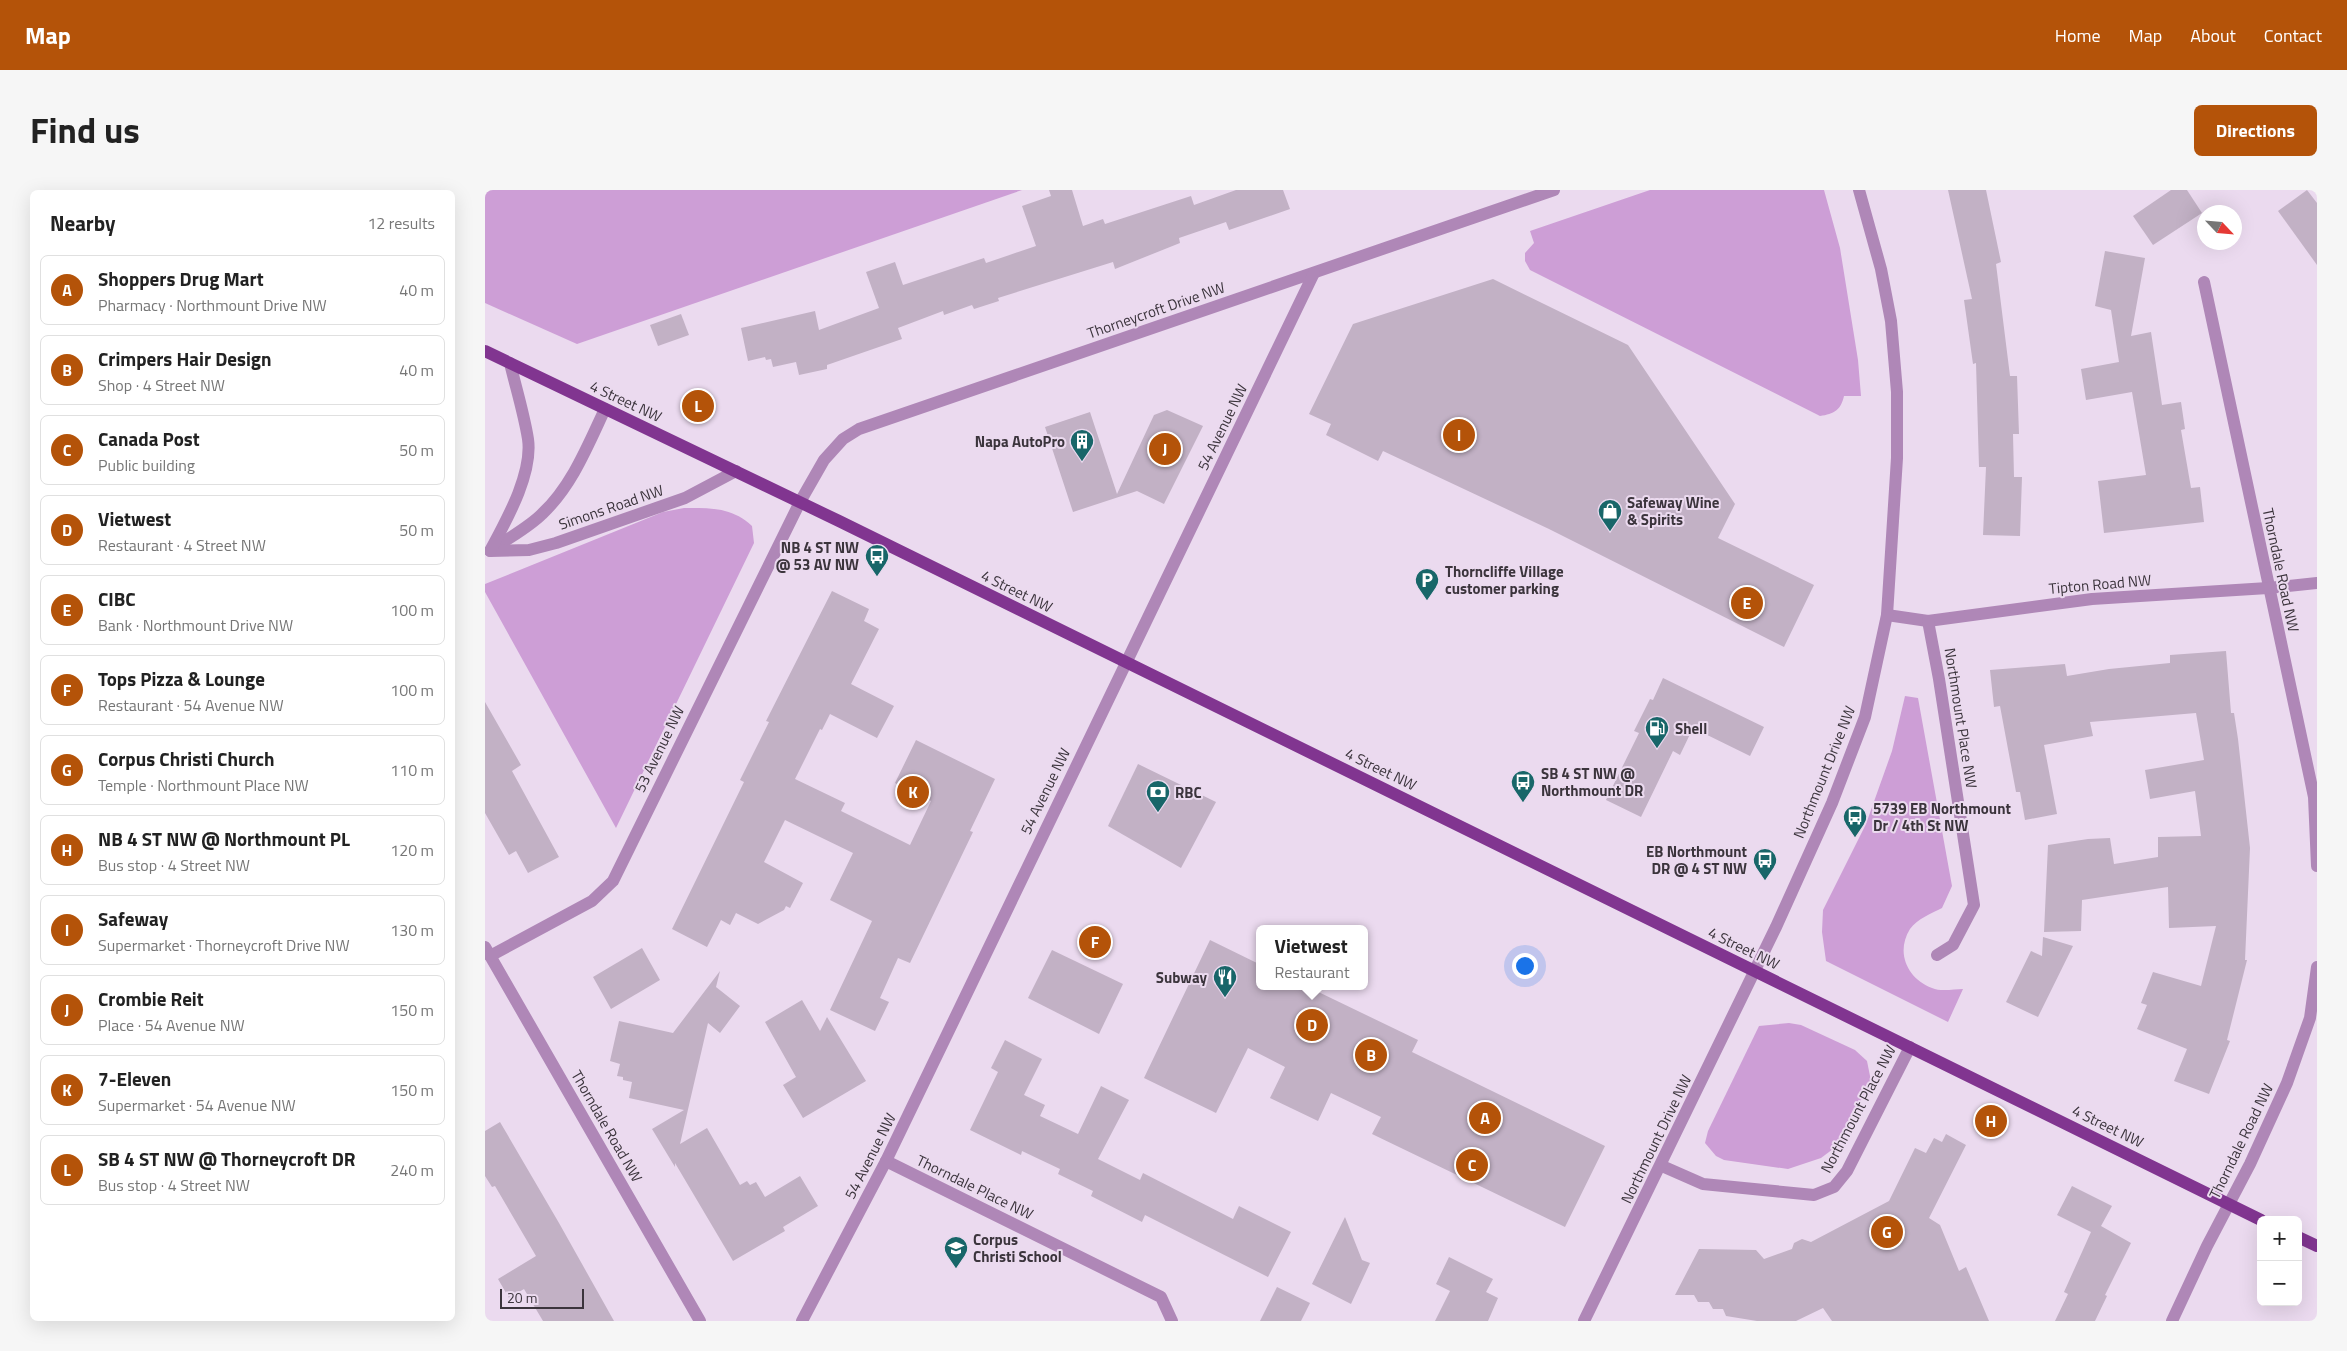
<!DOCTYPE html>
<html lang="en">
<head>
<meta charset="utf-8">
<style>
	:root { --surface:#fff; --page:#f6f6f6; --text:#222; --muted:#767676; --line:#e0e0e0; --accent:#b45309 }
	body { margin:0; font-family:"Titillium Web",sans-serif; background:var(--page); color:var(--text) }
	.controls { position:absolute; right:15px; bottom:15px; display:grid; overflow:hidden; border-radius:8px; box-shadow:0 5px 20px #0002 }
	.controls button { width:45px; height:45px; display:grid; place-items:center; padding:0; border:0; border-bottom:1px solid var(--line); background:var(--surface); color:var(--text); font:25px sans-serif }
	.compass { position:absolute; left:1712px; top:15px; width:45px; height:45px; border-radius:50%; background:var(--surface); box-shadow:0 5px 20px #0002; rotate:116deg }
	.scale { position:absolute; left:15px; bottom:12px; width:84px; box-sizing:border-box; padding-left:5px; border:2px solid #3b343c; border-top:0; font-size:14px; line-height:18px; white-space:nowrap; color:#3b343c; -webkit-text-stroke:4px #ebdaef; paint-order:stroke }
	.you { position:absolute; left:1039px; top:775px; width:18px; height:18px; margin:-12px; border:4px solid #fff; border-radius:50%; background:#1a73e8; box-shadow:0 0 0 8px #1a73e833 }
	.badge { display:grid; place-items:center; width:32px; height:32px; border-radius:50%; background:var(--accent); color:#fff; font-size:16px; font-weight:700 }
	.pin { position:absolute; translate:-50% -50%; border:2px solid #fff; box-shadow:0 1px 5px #0006 }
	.popup { position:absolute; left:771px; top:735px; width:112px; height:65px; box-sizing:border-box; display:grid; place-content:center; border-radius:8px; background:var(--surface); filter:drop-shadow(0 1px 4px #0005); font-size:16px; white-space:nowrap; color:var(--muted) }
	.popup b { font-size:19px; color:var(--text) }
	.popup::after { content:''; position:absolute; left:50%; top:100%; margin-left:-10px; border:10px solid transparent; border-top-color:var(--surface) }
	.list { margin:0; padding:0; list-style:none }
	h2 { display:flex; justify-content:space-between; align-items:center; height:65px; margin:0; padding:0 20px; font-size:21px }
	h2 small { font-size:16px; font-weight:400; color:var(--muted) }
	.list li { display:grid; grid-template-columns:32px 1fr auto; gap:15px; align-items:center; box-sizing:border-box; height:70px; margin:0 10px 10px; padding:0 10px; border:1px solid var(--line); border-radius:8px }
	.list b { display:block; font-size:19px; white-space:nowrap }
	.list p { margin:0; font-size:16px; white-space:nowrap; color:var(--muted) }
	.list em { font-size:16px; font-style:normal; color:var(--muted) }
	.map { position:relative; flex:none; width:1832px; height:1131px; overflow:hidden; border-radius:8px }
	header { display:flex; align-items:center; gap:30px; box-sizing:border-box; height:70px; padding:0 25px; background:var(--accent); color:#fff }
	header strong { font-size:24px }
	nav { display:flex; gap:28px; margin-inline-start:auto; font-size:18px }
	.intro { display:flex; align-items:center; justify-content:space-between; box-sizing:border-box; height:120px; padding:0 30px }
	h1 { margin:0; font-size:35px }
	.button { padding:12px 22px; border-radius:8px; background:var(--accent); color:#fff; font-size:18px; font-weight:700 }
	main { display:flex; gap:30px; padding:0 30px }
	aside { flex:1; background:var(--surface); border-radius:8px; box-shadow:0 5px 20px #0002 }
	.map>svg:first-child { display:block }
	.green { fill:#cd9ed6 }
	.building { fill:#c2b1c5 }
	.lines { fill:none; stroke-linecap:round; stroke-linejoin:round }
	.minor { stroke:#af87b7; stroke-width:12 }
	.major { stroke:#813590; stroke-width:12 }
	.labels { text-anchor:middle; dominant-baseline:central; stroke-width:4; stroke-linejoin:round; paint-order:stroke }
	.street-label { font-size:15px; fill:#3b343c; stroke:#ebdaef }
	.poi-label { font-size:15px; font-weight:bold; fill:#3b343c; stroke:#ebdaef; text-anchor:start }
</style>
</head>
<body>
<header>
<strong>Map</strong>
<nav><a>Home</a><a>Map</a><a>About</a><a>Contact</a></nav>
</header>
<div class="intro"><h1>Find us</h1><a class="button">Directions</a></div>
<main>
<aside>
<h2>Nearby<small>12 results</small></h2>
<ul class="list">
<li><span class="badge">A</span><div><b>Shoppers Drug Mart</b><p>Pharmacy · Northmount Drive NW</p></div><em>40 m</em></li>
<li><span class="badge">B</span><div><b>Crimpers Hair Design</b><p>Shop · 4 Street NW</p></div><em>40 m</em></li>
<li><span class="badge">C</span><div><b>Canada Post</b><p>Public building</p></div><em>50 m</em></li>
<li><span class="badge">D</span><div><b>Vietwest</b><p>Restaurant · 4 Street NW</p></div><em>50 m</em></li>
<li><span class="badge">E</span><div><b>CIBC</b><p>Bank · Northmount Drive NW</p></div><em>100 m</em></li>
<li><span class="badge">F</span><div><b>Tops Pizza &amp; Lounge</b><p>Restaurant · 54 Avenue NW</p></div><em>100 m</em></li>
<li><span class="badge">G</span><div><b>Corpus Christi Church</b><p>Temple · Northmount Place NW</p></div><em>110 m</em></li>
<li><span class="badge">H</span><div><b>NB 4 ST NW @ Northmount PL</b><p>Bus stop · 4 Street NW</p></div><em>120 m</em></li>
<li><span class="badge">I</span><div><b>Safeway</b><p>Supermarket · Thorneycroft Drive NW</p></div><em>130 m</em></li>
<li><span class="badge">J</span><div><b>Crombie Reit</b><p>Place · 54 Avenue NW</p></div><em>150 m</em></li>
<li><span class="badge">K</span><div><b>7-Eleven</b><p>Supermarket · 54 Avenue NW</p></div><em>150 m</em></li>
<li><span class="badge">L</span><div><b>SB 4 ST NW @ Thorneycroft DR</b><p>Bus stop · 4 Street NW</p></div><em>240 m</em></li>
</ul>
</aside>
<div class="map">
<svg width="1832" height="1131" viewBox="0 0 1832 1131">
	<rect width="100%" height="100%" fill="#ebdaef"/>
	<!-- green -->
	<g class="green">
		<path d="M 0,0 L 537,0 L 92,154 L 0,113 Z"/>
		<path d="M 1165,0 L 1339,0 L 1355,58 L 1373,170 L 1376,206 L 1359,206 C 1356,220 1349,224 1335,226 L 1045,80 L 1040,71 L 1040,63 L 1049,53 L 1045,41 Z"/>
		<path d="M 199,318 C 225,318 247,317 267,336 L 269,353 L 131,638 L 0,402 L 0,394 L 178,322 Z"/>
		<path d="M 1420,506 L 1433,508 L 1467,696 L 1457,718 C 1447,723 1432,729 1425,739 C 1410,763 1423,789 1447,798 C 1456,802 1469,799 1478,799 L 1463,832 L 1341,771 L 1337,742 L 1338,720 L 1381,634 L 1407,561 Z"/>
		<path d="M 1304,833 L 1316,835 L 1370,860 L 1382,871 L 1386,891 L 1352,956 L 1336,968 L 1303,979 L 1239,970 L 1231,966 L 1220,953 L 1223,941 L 1274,836 Z"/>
	</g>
	<!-- building -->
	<g class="building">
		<path d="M 564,0 L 587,0 L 598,36 L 618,29 L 620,34 L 706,6 L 709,15 L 751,0 L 798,0 L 805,19 L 744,40 L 741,32 L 694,48 L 695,53 L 630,79 L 628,72 L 513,108 L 514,111 L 489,119 L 487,115 L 459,125 L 458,121 L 413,138 L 417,149 L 342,175 L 342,179 L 314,185 L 311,172 L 288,177 L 286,169 L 281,170 L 280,167 L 263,171 L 256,138 L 330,121 L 334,140 L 394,118 L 381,82 L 410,72 L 418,95 L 499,68 L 501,73 L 551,56 L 537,16 L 566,6 Z"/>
		<path d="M 1463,0 L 1501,0 L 1516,72 L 1511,74 L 1525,186 L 1532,186 L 1534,244 L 1528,244 L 1529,287 L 1537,287 L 1535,346 L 1498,345 L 1501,277 L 1494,277 L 1491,173 L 1488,174 L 1479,110 L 1487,109 Z"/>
		<path d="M 1686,0 L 1702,0 L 1717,23 L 1668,55 L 1648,26 Z"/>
		<path d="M 1822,0 L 1832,13 L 1832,75 L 1793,21 Z"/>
		<path d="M 1620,61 L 1660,68 L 1646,146 L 1666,142 L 1677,215 L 1696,212 L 1700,239 L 1696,240 L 1706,298 L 1715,297 L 1719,332 L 1619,343 L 1613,291 L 1661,285 L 1647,202 L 1601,210 L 1596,179 L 1634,172 L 1626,120 L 1610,116 Z"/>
		<path d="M 1008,89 L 1143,155 L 1250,314 L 1233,348 L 1329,395 L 1299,457 L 1064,339 L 898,261 L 893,271 L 841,245 L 846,234 L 824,224 L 868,134 Z"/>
		<path d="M 196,124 L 204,145 L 173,156 L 165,135 Z"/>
		<path d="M 682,220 L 718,236 L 679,314 L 652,301 L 588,322 L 560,237 L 605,222 L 632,304 L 669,225 Z"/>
		<path d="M 347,401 L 384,419 L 379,431 L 394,439 L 366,494 L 409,516 L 392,548 L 345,524 L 337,540 L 335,539 L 310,589 L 360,613 L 356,621 L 425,655 L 446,611 L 410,593 L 431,550 L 510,589 L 485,641 L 488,642 L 425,773 L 413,768 L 395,808 L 404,812 L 390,841 L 345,820 L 387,731 L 345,710 L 368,663 L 300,630 L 279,672 L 318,693 L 305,718 L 301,716 L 299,720 L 273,734 L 251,723 L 245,735 L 236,730 L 222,757 L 187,739 L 259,592 L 255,590 L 284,532 L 281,531 Z"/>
		<path d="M 1741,461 L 1746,523 L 1749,523 L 1753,549 L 1765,658 L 1760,770 L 1762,770 L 1742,850 L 1745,851 L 1724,904 L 1689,891 L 1702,859 L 1652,839 L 1662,815 L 1656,813 L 1668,782 L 1716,796 L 1731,736 L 1684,738 L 1683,697 L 1597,710 L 1596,741 L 1559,742 L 1563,655 L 1603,649 L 1625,648 L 1629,674 L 1673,667 L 1673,647 L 1716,646 L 1710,601 L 1665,609 L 1660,580 L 1719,570 L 1711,523 L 1605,532 L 1608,546 L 1559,555 L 1572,624 L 1540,630 L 1535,602 L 1531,602 L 1515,516 L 1509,517 L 1505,480 L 1580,474 L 1582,486 L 1624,479 L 1685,473 L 1685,465 Z"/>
		<path d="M 1178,488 L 1279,537 L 1265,566 L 1208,538 L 1195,565 L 1188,561 L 1156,627 L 1121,610 L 1154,543 L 1149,541 L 1165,509 L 1168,510 Z"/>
		<path d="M 0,512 L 36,575 L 27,581 L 74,667 L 43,683 L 31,661 L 24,665 L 0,623 Z"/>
		<path d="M 653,574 L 731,612 L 696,678 L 623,636 Z"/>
		<path d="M 1558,747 L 1588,756 L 1553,827 L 1521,812 L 1546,761 L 1557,766 Z"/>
		<path d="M 725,750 L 774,774 L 774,796 L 821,796 L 933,850 L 927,862 L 1120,956 L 1080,1037 L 887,944 L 896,927 L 846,903 L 833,931 L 785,908 L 800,877 L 763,858 L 731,923 L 659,888 Z"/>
		<path d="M 157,758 L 175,790 L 126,819 L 108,787 Z"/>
		<path d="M 567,760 L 638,794 L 614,844 L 543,808 Z"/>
		<path d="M 235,781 L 231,797 L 255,816 L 235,843 L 223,833 L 195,954 L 222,938 L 255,995 L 262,991 L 265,995 L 271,992 L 280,1007 L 315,986 L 333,1016 L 298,1037 L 300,1041 L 248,1071 L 190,973 L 190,977 L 167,939 L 199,920 L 144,908 L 147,892 L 138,890 L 138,887 L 132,886 L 135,874 L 125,871 L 134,831 L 188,843 Z"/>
		<path d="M 317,810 L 335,841 L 342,827 L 381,891 L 318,928 L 298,895 L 311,887 L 280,832 Z"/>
		<path d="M 520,850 L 557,869 L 539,905 L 560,915 L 555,926 L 593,944 L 616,896 L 644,910 L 613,969 L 655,990 L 658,983 L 748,1029 L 754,1016 L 806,1042 L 783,1087 L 660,1025 L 657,1032 L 606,1006 L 608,1001 L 573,984 L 575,979 L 537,961 L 536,965 L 485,940 L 513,882 L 506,878 Z"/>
		<path d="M 15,932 L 74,1033 L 129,1131 L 58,1131 L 39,1099 L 24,1108 L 13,1089 L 51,1066 L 10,996 L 7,997 L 0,986 L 0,941 Z"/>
		<path d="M 1461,944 L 1481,955 L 1444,1028 L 1455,1035 L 1474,1081 L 1481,1077 L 1504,1131 L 1347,1131 L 1338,1118 L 1311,1131 L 1272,1131 L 1241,1126 L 1238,1119 L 1228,1119 L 1224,1112 L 1213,1112 L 1209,1105 L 1190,1105 L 1214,1059 L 1271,1060 L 1279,1069 L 1307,1059 L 1309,1053 L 1317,1049 L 1326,1052 L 1404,1011 L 1430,958 L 1441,963 L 1449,948 L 1457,952 Z"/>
		<path d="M 1587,996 L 1627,1016 L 1616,1036 L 1646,1053 L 1620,1105 L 1622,1106 L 1610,1131 L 1570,1131 L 1583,1104 L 1579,1102 L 1606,1042 L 1572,1025 Z"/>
		<path d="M 860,1027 L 877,1070 L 885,1073 L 866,1114 L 827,1094 Z"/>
		<path d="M 964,1067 L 1008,1089 L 1001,1102 L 1013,1108 L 1003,1131 L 950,1131 L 965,1101 L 951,1094 Z"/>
		<path d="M 792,1097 L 825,1113 L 816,1131 L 775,1131 Z"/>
	</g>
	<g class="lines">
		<!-- minor -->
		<g class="minor">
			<path d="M 1719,92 L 1829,607 L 1832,676"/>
			<path d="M 7,360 C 23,348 43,338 57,324 C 87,296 103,255 120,219"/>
			<path d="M 5,361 L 44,360 L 71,353 L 200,308 L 251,281"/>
			<path d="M 5,361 C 21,331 48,284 43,249 C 39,224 31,198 25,173"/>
			<path d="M 1402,425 L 1443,431 L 1607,409 L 1783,398 L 1832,393"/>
			<path d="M 1443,431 L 1454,489 L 1489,715 L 1468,755 L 1452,765"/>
			<path d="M 0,757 L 215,1131"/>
			<path d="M 5,766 L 107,711 L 128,691 L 315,312 L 339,270 L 358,249 L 374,239 L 1069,0"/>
			<path d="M 401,971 L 676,1107 L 687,1131"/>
			<path d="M 1177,976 L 1218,994 L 1329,1005 L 1349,997 L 1362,981 L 1425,857"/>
			<path d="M 317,1131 L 401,971 L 829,83"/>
			<path d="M 1099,1131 L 1291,737 L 1347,613 L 1380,527 L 1402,425 L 1412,268 L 1412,202 L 1406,131 L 1396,79 L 1374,0"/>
			<path d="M 1687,1131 L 1722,1056 L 1765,974 L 1802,893 L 1825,828 L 1832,777"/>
		</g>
		<!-- major -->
		<g class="major">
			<path d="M 0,161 L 354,331 L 1776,1030"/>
			<path d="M 1813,1047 L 1832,1056"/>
		</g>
	</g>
	<!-- icons -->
	<defs>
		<g id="building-pin" transform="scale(1.25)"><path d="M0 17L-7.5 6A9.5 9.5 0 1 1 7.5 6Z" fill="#186669" stroke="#ebdaef"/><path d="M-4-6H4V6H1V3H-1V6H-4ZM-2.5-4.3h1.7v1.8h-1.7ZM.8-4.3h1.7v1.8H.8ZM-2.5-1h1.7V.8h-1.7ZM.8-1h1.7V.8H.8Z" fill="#fff"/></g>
		<g id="shop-pin" transform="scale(1.25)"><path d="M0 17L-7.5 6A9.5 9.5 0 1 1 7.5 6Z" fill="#186669" stroke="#ebdaef"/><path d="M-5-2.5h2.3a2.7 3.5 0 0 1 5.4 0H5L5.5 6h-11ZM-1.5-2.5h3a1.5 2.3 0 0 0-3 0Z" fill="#fff"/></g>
		<g id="bus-pin" transform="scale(1.25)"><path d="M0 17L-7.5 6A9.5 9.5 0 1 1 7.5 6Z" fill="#186669" stroke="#ebdaef"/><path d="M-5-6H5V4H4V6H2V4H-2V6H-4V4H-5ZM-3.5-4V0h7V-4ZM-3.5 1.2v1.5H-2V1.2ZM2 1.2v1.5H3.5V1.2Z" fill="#fff"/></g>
		<g id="parking-pin" transform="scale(1.25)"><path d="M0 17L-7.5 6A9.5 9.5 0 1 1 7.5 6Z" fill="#186669" stroke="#ebdaef"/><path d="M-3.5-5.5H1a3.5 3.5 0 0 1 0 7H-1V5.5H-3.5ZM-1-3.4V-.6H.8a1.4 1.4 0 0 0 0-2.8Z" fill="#fff"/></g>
		<g id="fuel-pin" transform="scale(1.25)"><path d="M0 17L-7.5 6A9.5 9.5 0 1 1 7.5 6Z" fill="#186669" stroke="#ebdaef"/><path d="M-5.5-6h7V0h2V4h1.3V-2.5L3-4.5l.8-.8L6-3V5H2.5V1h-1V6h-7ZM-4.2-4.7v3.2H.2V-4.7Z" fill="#fff"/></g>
		<g id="bank-pin" transform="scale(1.25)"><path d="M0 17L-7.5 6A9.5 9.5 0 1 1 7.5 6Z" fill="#186669" stroke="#ebdaef"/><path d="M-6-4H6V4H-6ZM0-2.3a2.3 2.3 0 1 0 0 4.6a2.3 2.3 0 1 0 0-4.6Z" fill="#fff"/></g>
		<g id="restaurant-pin" transform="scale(1.25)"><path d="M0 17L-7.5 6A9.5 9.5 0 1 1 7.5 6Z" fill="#186669" stroke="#ebdaef"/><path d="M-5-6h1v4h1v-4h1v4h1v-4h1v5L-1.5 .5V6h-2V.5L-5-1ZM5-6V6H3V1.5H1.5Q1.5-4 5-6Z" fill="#fff"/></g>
		<g id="school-pin" transform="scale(1.25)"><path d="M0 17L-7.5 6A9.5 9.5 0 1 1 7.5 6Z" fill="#186669" stroke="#ebdaef"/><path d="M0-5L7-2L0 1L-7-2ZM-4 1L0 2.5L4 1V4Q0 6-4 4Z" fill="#fff"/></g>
	</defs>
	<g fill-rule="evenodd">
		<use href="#building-pin" x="597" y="251"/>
		<use href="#shop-pin" x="1125" y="321"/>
		<use href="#bus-pin" x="392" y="366"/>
		<use href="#parking-pin" x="942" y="390"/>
		<use href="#fuel-pin" x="1172" y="538"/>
		<use href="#bus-pin" x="1038" y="592"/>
		<use href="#bank-pin" x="673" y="602"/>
		<use href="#bus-pin" x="1370" y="627"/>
		<use href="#bus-pin" x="1280" y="670"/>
		<use href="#restaurant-pin" x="740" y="787"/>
		<use href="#school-pin" x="471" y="1058"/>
	</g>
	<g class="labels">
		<!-- street labels -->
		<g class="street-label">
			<text transform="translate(671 120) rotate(-19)">Thorneycroft Drive NW</text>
			<text transform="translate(141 211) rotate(25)">4 Street NW</text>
			<text transform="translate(737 237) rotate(-64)">54 Avenue NW</text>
			<text transform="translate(126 317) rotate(-19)">Simons Road NW</text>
			<text transform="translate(1796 380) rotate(78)">Thorndale Road NW</text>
			<text transform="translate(1615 394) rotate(-5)">Tipton Road NW</text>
			<text transform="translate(532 401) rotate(26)">4 Street NW</text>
			<text transform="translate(1476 528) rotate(81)">Northmount Place NW</text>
			<text transform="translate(174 559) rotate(-64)">53 Avenue NW</text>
			<text transform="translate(896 579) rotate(26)">4 Street NW</text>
			<text transform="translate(1339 582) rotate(-68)">Northmount Drive NW</text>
			<text transform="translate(560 601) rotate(-64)">54 Avenue NW</text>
			<text transform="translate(1259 758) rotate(26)">4 Street NW</text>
			<text transform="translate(1373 919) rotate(-62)">Northmount Place NW</text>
			<text transform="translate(122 936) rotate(60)">Thorndale Road NW</text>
			<text transform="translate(1623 936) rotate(26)">4 Street NW</text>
			<text transform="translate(1171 949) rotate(-64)">Northmount Drive NW</text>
			<text transform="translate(1756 951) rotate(-64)">Thorndale Road NW</text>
			<text transform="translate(385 966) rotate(-63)">54 Avenue NW</text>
			<text transform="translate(490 997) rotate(26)">Thorndale Place NW</text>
		</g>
		<!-- poi labels -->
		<g class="poi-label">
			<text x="580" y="251" text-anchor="end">Napa AutoPro</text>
			<text x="1142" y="312">Safeway Wine<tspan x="1142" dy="17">&amp; Spirits</tspan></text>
			<text x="374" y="357" text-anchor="end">NB 4 ST NW<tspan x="374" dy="17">@ 53 AV NW</tspan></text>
			<text x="960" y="381">Thorncliffe Village<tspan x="960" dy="17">customer parking</tspan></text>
			<text x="1190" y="538">Shell</text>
			<text x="1056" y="583">SB 4 ST NW @<tspan x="1056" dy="17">Northmount DR</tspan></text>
			<text x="690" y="602">RBC</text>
			<text x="1388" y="618">5739 EB Northmount<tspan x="1388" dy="17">Dr / 4th St NW</tspan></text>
			<text x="1262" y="661" text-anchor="end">EB Northmount<tspan x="1262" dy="17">DR @ 4 ST NW</tspan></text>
			<text x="722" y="787" text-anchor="end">Subway</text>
			<text x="488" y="1049">Corpus<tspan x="488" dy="17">Christi School</tspan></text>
		</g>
	</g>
</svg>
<div class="controls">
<button>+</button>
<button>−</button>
</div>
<svg class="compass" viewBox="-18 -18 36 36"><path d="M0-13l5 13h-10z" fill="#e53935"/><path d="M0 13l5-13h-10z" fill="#767676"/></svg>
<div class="scale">20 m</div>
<div class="you"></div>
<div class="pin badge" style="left:1000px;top:928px">A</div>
<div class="pin badge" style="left:886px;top:865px">B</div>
<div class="pin badge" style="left:987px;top:975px">C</div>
<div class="pin badge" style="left:827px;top:835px">D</div>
<div class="popup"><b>Vietwest</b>Restaurant</div>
<div class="pin badge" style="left:1262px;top:413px">E</div>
<div class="pin badge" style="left:610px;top:752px">F</div>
<div class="pin badge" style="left:1402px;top:1042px">G</div>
<div class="pin badge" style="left:1506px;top:931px">H</div>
<div class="pin badge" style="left:974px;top:245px">I</div>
<div class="pin badge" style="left:680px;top:259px">J</div>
<div class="pin badge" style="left:428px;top:602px">K</div>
<div class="pin badge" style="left:213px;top:216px">L</div>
</div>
</main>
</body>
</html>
